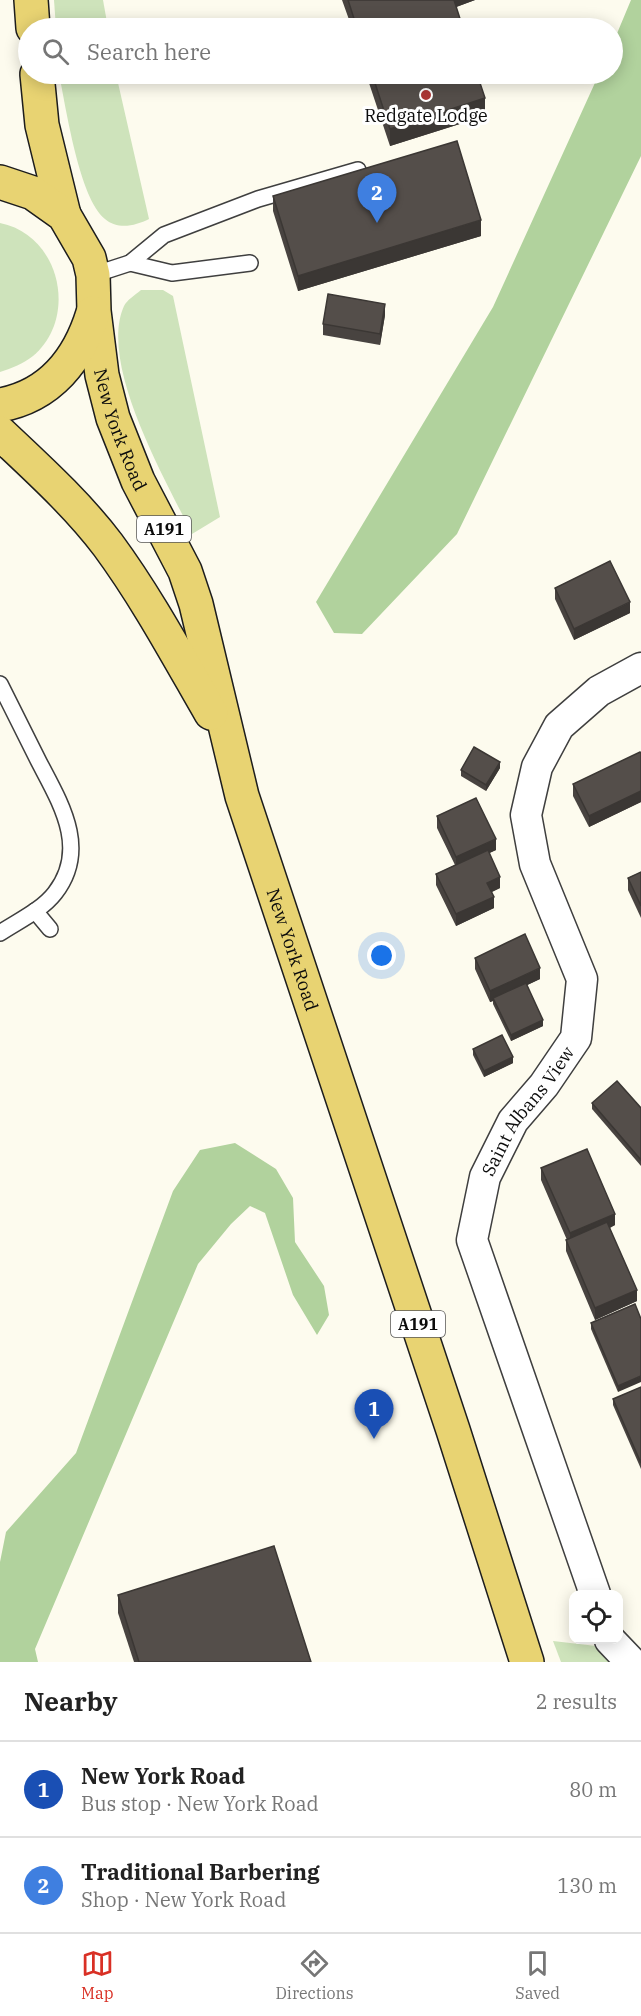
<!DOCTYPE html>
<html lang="en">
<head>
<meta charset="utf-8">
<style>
	:root { --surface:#fff; --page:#f6f6f6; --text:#222; --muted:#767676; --line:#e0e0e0; --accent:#d93025 }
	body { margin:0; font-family:"IBM Plex Serif",serif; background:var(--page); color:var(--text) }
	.controls { position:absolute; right:18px; bottom:18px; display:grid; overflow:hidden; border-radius:12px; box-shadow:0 3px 15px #0003 }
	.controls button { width:54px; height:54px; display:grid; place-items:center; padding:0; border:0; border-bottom:2px solid var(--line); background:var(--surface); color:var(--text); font:30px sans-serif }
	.you { position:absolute; left:382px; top:956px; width:21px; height:21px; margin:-15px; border:4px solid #fff; border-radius:50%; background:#1a73e8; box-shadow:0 0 0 9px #1a73e833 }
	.badge { display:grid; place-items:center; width:39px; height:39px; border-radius:50%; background:var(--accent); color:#fff; font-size:20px; font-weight:700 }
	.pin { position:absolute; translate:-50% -50px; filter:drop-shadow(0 2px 3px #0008) }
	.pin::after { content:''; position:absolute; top:32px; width:21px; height:18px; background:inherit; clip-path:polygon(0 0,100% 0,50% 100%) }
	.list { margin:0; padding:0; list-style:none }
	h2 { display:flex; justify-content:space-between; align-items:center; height:78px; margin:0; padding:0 24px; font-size:26px }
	h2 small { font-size:20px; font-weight:400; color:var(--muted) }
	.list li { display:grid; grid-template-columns:39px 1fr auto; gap:18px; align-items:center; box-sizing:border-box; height:96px; padding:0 24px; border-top:2px solid var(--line) }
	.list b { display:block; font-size:22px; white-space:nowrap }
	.list p { margin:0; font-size:20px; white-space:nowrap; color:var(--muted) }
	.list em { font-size:20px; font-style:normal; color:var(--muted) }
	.icon { flex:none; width:33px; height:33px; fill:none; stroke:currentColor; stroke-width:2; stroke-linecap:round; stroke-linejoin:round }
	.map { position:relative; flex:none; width:641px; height:1662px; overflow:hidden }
	.search { position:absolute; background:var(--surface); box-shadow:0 3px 15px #0003; left:18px; right:18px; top:18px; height:66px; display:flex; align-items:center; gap:15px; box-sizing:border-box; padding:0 21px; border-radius:33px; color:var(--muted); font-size:22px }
	.sheet { height:270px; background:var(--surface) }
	nav { display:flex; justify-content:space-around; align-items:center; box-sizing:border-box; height:84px; border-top:2px solid var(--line); background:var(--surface); font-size:16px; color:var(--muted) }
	nav a { display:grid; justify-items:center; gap:3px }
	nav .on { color:var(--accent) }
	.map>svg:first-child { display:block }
	.green { fill:#cee3bb }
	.forest { fill:#b1d29d }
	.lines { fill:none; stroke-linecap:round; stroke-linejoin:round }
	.lane-casing { stroke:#3f3f3f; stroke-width:18 }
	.street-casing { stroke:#3f3f3f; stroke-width:33 }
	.primary-casing { stroke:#1d1d1d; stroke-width:36 }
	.lane { stroke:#fff; stroke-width:15 }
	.street { stroke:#fff; stroke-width:30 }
	.primary { stroke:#e8d372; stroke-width:33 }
	.wall { fill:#484340 }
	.shaded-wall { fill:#3b3734 }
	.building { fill:#544e4a; stroke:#3b3734; stroke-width:1.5 }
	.poi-dot { fill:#ac3735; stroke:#fff; stroke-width:2 }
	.labels { text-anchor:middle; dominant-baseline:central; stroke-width:6; stroke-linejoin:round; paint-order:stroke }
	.shield { fill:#fff; stroke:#555; stroke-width:1.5 }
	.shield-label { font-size:16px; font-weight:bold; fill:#0c0c0c }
	.poi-label { font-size:18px; fill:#0c0c0c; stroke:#fff }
	.street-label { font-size:18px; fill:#0c0c0c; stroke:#fff }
</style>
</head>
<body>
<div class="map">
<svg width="641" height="1662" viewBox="0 0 641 1662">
	<rect width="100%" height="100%" fill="#fdfbee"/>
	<!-- green -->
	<g class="green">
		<path d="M 54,0 L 103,0 L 108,28 L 56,28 Z"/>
		<path d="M 59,74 L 116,74 L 149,219 C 135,226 118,230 105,219 C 79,198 66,107 59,74 Z"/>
		<path d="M 0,223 C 60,235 79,317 33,356 C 23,364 12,368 0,372 Z"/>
		<path d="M 141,290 L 163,290 L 173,296 L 220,517 L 192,534 C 166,480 98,364 124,306 C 127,300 135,295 141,290 Z"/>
		<path d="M 553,1641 L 596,1646 L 613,1662 L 561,1662 Z"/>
	</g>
	<!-- forest -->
	<g class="forest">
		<path d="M 631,0 L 641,0 L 641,156 L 457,534 L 362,634 L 334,633 L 316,602 L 493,307 L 599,74 L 612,74 L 613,43 Z"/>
		<path d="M 235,1143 L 276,1169 L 293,1198 L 295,1242 L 324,1286 L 329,1315 L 317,1335 L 293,1295 L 265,1213 L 250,1206 L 231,1224 L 198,1264 L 35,1649 L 38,1662 L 0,1662 L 0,1562 L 6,1532 L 76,1453 L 173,1191 L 200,1150 Z"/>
	</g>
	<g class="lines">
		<!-- lane casing -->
		<g class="lane-casing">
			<g id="lane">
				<path d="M 130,263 L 172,273 L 250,263"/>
				<path d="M 93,275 L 130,263 L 164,235 L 258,199 L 358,170"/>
				<path d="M 0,684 C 13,710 26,736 39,762 C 61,804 89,849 55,893 C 42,910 18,921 0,933"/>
				<path d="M 35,911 L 50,929"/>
			</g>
		</g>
		<!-- street casing -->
		<g class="street-casing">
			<g id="street">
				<path id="s1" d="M 595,1594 L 472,1240 L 485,1177 L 513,1121 L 544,1085 L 576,1038 L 582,979 L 535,864 L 526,815 L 537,767 L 559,726 L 599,691 L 641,668"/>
				<path d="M 610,1640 L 631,1662"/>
			</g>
		</g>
		<!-- primary casing -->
		<g class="primary-casing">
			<g id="primary">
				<path d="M 31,0 L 33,28"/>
				<path d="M 37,74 L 42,125 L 64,215"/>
				<path id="s2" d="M 0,182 L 33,193 L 64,215 L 89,258 L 93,275 L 94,311 L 102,375 L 113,418 L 138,481 L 185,571 L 196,604 L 242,796 L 453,1430 L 527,1662"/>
				<path d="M 0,405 C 50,396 79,359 93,313"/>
				<path d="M 0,433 C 37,468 77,504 108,545 C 147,598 178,656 211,713"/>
			</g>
		</g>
		<!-- lane -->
		<use href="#lane" class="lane"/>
		<!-- street -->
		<use href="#street" class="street"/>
		<!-- primary -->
		<use href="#primary" class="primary"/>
	</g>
	<!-- wall -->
	<g class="wall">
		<path d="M 342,0 L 475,0 L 456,7 L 463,28 L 352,28 Z"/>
		<path d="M 366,74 L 477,74 L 485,116 L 390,146 Z"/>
		<path d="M 273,196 L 481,236 L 298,291 L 273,211 Z"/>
		<path d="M 385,315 L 380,345 L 323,335 L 323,324 Z"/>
		<path d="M 555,588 L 630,613 L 574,640 L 555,599 Z"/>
		<path d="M 641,754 L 641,802 L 589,827 L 573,796 L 573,784 Z"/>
		<path d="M 500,768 L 486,791 L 461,776 L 461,770 Z"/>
		<path d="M 437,816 L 496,850 L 489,853 L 500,888 L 492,892 L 494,908 L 456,926 L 436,885 L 436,874 L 455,865 L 437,828 Z"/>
		<path d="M 641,872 L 641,918 L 628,890 L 628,878 Z"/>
		<path d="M 475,958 L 540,979 L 527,985 L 543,1026 L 511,1041 L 493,1004 L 493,1001 L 490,1002 L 475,969 Z"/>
		<path d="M 473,1049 L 513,1063 L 484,1077 L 473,1055 Z"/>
		<path d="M 592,1103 L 641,1108 L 641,1166 L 592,1109 Z"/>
		<path d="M 541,1168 L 615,1225 L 610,1228 L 637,1301 L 595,1320 L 566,1251 L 566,1240 L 567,1240 L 541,1180 Z"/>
		<path d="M 641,1319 L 618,1392 L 591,1329 L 591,1323 Z"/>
		<path d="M 641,1387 L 641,1469 L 613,1405 L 613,1399 Z"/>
		<path d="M 118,1595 L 311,1662 L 134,1662 L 118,1613 Z"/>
	</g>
	<!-- shaded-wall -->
	<g class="shaded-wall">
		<path d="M 451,0 L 475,0 L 451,9 Z"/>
		<path d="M 485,98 L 485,116 L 390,146 L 390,129 Z"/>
		<path d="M 481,220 L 481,236 L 298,291 L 298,276 Z"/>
		<path d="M 385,304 L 385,315 L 380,345 L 380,334 Z"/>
		<path d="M 630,602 L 630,613 L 574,640 L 574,629 Z"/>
		<path d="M 500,762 L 500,768 L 486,791 L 486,785 Z"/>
		<path d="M 641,791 L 641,802 L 589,827 L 589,816 Z"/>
		<path d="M 496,839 L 496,850 L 456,869 L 456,857 Z"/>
		<path d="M 500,877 L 500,888 L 487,894 L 487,883 Z"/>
		<path d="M 494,897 L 494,908 L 456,926 L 456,914 Z"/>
		<path d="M 540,968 L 540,979 L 494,1001 L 493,998 L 493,1001 L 490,1002 L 490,991 Z"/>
		<path d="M 543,1020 L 543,1026 L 511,1041 L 511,1035 Z"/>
		<path d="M 513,1057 L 513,1063 L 484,1077 L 484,1071 Z"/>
		<path d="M 615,1214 L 615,1225 L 570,1245 L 570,1233 Z"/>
		<path d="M 637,1290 L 637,1301 L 595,1320 L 595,1308 Z"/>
		<path d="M 641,1376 L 641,1382 L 618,1392 L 618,1386 Z"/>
	</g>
	<!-- building -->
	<g class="building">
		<path d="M 348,0 L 454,0 L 463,28 L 357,28 Z"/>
		<path d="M 372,74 L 477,74 L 485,98 L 390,129 Z"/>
		<path d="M 457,141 L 481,220 L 298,276 L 273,196 Z"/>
		<path d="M 328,294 L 385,304 L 380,334 L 323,324 Z"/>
		<path d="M 610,561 L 630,602 L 574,629 L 555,588 Z"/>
		<path d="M 474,747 L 500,762 L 486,785 L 461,770 Z"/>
		<path d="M 640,752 L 641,754 L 641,791 L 589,816 L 573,784 Z"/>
		<path d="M 476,798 L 496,839 L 456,857 L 437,816 Z"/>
		<path d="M 488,850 L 500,877 L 487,883 L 494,897 L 456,914 L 436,874 Z"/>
		<path d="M 641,872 L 641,906 L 628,878 Z"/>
		<path d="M 525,934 L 540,968 L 490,991 L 475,958 Z"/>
		<path d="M 526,983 L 543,1020 L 511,1035 L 493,998 Z"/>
		<path d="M 502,1035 L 513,1057 L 484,1071 L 473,1049 Z"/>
		<path d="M 617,1081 L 641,1108 L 641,1160 L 592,1103 Z"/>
		<path d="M 587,1149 L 615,1214 L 570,1233 L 541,1168 Z"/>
		<path d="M 607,1222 L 637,1290 L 595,1308 L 566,1240 Z"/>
		<path d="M 635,1304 L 641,1319 L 641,1376 L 618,1386 L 591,1323 Z"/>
		<path d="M 641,1387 L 641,1463 L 613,1399 Z"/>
		<path d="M 274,1546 L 311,1662 L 139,1662 L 118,1595 Z"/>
	</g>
	<!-- markers -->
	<circle class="poi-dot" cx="426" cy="95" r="6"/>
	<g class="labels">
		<!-- shield labels -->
		<g class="shield">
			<rect x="137" y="516" width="54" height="26" rx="4.5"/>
			<rect x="391" y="1311" width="54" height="26" rx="4.5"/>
		</g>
		<g class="shield-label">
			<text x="164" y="529">A191</text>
			<text x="418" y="1324">A191</text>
		</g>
		<!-- poi labels -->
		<g class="poi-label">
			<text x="426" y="115">Redgate Lodge</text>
		</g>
		<!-- street labels -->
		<g class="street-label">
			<text stroke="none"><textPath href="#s2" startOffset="298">New York Road</textPath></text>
			<text stroke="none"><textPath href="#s2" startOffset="848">New York Road</textPath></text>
			<text stroke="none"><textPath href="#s1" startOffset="518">Saint Albans View</textPath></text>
		</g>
	</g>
</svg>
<div class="controls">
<button><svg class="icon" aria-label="locate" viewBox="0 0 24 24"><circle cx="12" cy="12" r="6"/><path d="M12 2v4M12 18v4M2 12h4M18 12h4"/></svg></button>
</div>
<div class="you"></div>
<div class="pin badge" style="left:374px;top:1439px;background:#1a4fb4">1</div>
<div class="pin badge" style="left:377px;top:223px;background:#3f7fe0">2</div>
<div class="search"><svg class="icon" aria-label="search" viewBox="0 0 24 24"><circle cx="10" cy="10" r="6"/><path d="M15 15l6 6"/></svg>Search here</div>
</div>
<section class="sheet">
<h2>Nearby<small>2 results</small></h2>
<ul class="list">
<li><span class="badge" style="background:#1a4fb4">1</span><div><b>New York Road</b><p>Bus stop · New York Road</p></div><em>80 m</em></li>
<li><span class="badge" style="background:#3f7fe0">2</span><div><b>Traditional Barbering</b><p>Shop · New York Road</p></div><em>130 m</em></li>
</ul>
</section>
<nav>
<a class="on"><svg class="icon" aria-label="map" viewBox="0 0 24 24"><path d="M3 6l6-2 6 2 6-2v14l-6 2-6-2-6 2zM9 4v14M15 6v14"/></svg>Map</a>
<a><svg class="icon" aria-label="directions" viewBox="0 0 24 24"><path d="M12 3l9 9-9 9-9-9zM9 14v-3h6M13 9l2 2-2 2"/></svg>Directions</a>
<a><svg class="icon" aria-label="saved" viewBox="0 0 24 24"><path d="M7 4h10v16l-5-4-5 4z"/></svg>Saved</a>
</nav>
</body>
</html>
